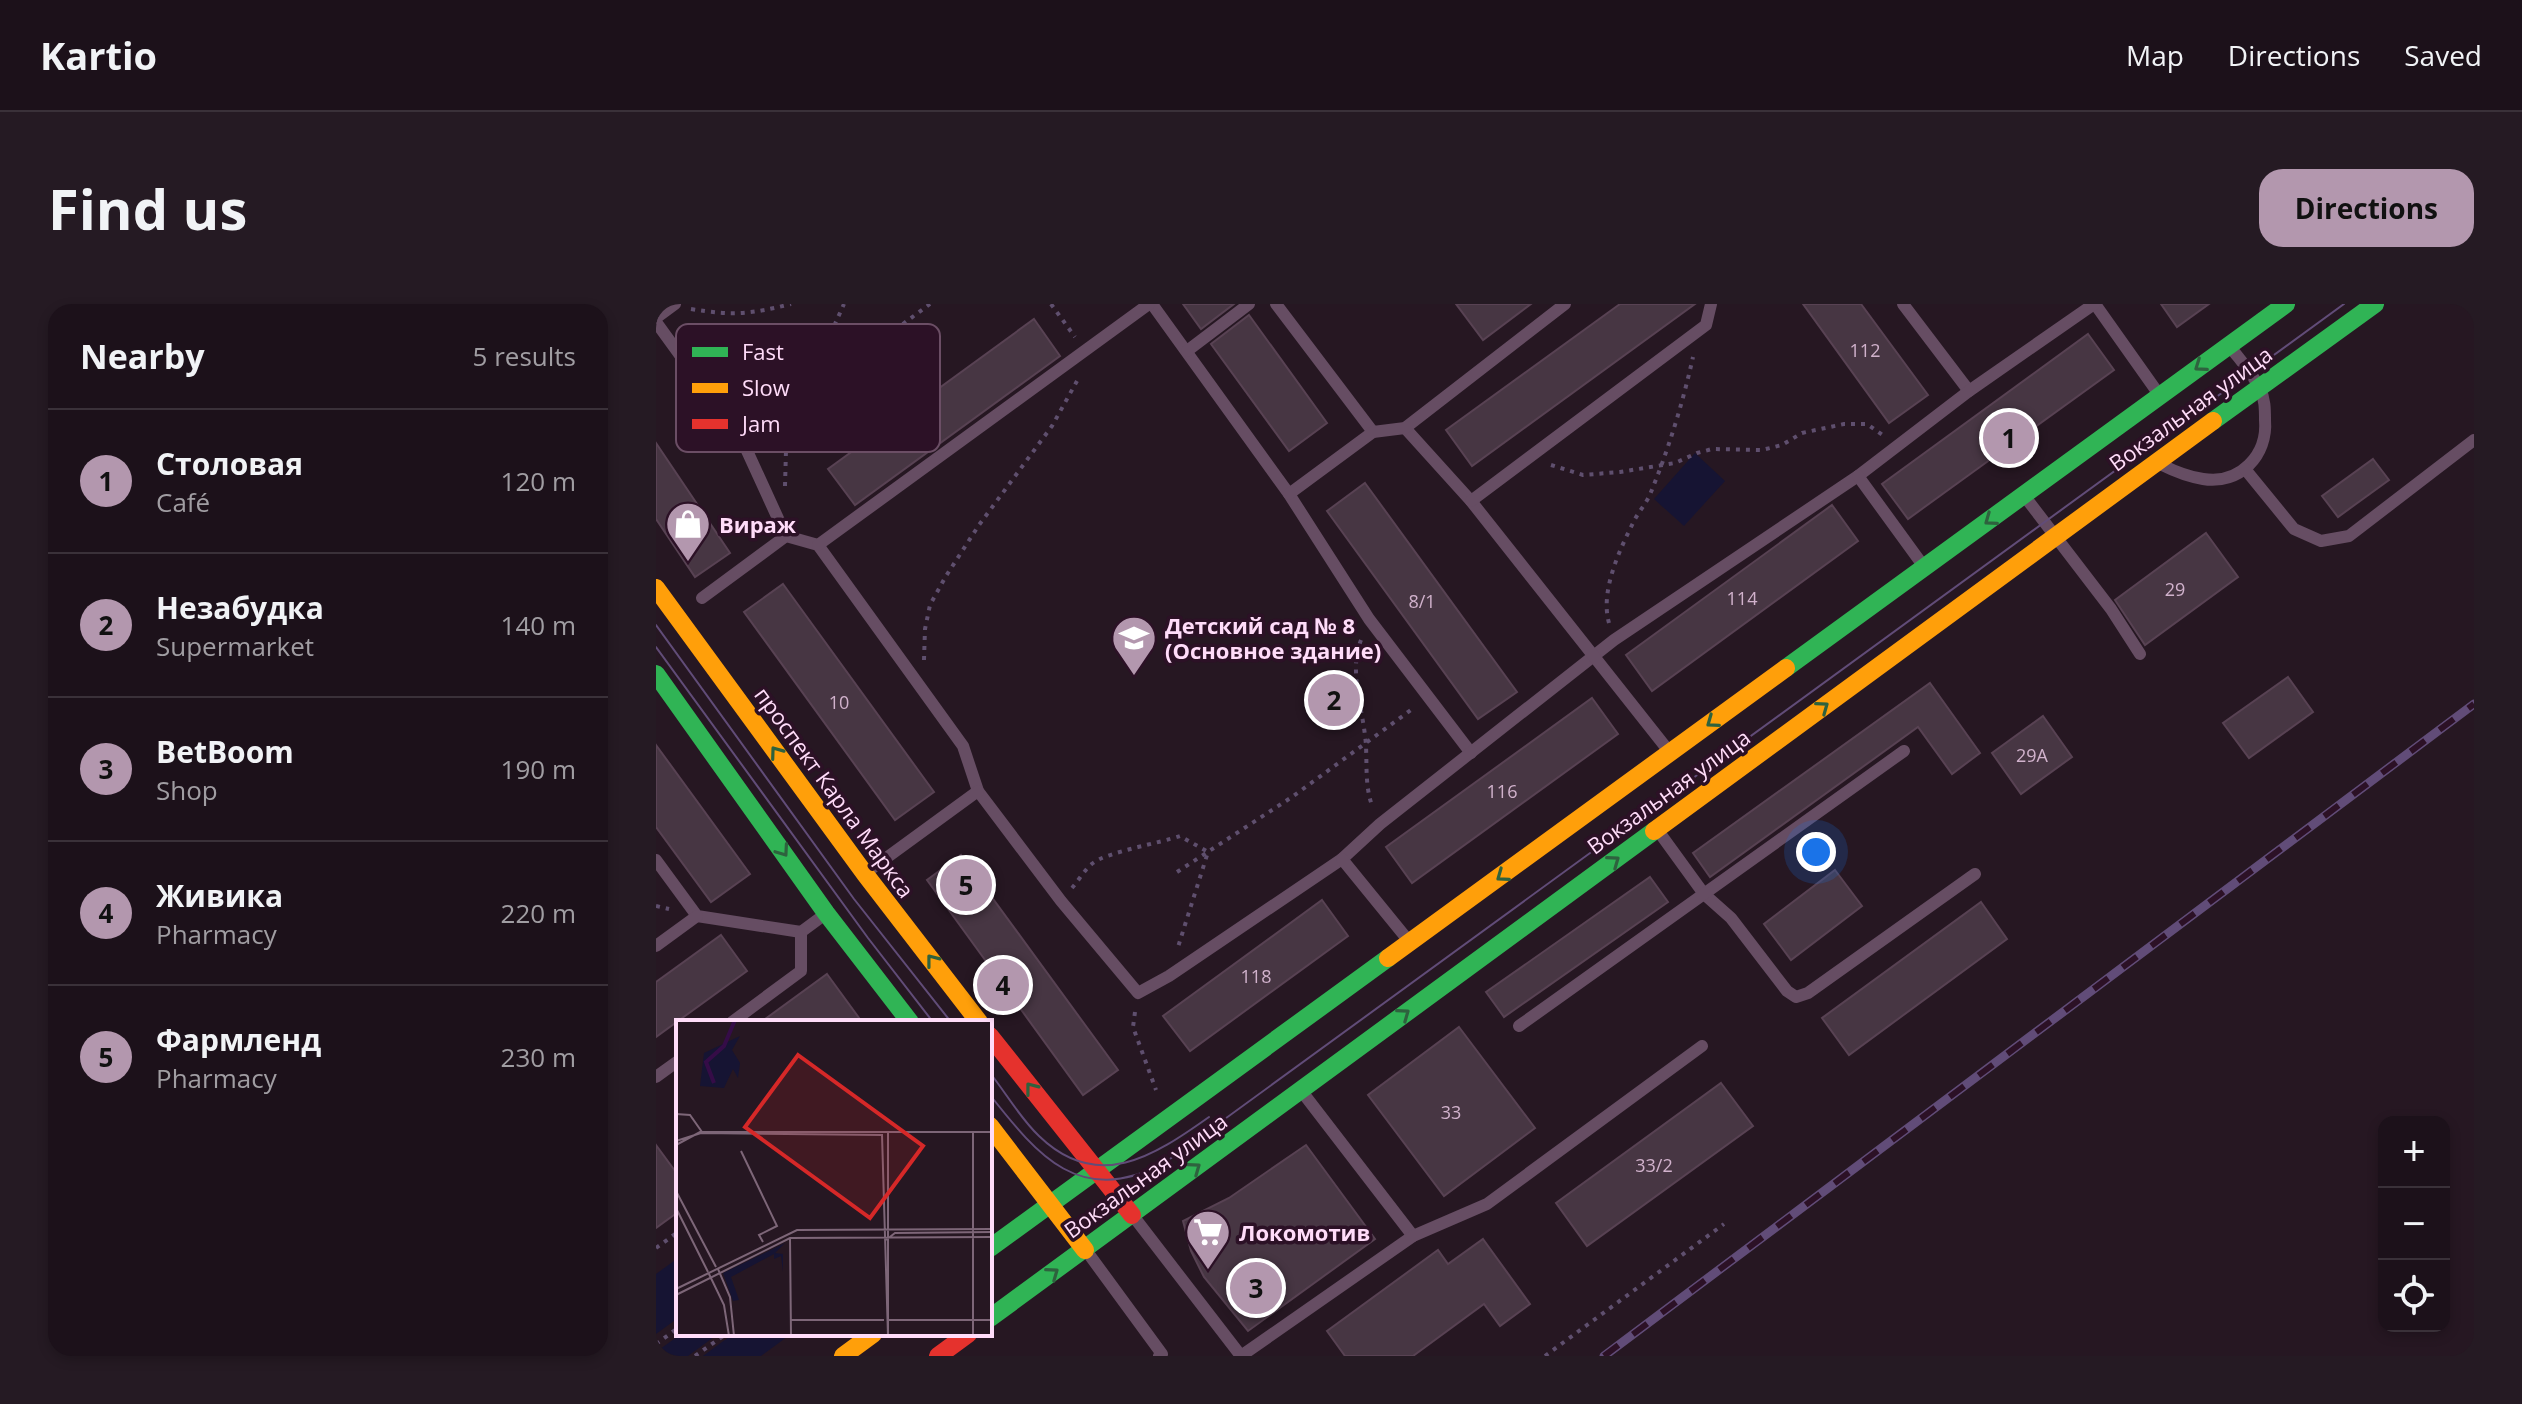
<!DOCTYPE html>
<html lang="en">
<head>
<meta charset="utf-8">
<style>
	:root { --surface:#1c111a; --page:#251a23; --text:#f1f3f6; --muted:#a09da2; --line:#3a3139; --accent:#b397ae }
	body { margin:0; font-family:"Open Sans",sans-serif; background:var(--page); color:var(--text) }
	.controls { position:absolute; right:24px; bottom:24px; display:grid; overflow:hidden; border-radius:16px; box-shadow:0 4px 12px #0003 }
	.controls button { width:72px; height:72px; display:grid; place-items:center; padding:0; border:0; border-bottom:2px solid var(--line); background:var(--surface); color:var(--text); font:40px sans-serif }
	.you { position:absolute; left:1160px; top:548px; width:28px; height:28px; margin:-20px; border:6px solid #fff; border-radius:50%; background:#1a73e8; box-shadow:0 0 0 12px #1a73e833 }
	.badge { display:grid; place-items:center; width:52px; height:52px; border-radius:50%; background:var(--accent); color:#111; font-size:26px; font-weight:700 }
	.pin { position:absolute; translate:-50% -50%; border:4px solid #fff; box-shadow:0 2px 8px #0006 }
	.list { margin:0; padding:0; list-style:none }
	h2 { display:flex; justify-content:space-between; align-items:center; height:104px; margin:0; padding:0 32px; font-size:34px }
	h2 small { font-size:26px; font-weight:400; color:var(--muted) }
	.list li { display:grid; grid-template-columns:52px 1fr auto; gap:24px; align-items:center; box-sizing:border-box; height:144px; padding:0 32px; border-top:2px solid var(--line) }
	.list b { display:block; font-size:30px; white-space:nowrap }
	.list p { margin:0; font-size:26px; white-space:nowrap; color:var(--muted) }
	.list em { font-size:26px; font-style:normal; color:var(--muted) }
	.icon { flex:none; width:44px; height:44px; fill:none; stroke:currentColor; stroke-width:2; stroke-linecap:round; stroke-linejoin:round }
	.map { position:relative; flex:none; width:1818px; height:1052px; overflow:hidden; border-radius:24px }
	header { display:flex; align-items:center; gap:48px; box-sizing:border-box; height:112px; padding:0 40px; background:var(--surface); border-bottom:2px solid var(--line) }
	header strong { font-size:38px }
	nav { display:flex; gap:44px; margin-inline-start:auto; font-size:28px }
	.intro { display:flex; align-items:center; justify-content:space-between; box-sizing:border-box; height:192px; padding:0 48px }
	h1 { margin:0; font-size:56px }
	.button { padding:20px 36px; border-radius:24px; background:var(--accent); color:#111; font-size:28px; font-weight:700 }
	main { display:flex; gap:48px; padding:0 48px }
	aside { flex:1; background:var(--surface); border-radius:24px; box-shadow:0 4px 12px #0003 }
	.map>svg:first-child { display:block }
	.green { fill:#161433 }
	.building { fill:#473643; stroke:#584253; stroke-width:2 }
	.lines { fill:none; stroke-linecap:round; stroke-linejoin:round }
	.path { stroke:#5f4f6e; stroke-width:4; stroke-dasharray:4 6; stroke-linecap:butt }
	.lane { stroke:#664d63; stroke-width:12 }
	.fast { stroke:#30b455; stroke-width:18 }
	.slow { stroke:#ff9f0a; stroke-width:18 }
	.jam { stroke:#e5322d; stroke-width:18 }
	.tram { stroke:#614c78; stroke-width:2 }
	.rail-casing { stroke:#614c78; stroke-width:9 }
	.rail { stroke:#2c1126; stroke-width:6; stroke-dasharray:18; stroke-linecap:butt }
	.oneway { stroke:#2e623e }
	.labels { text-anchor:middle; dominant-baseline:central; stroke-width:7; stroke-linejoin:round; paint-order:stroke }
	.number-label { font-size:18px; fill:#d1b2cc }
	.street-label { font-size:22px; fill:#ffdcf9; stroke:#2c1126 }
	.poi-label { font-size:22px; font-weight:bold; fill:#ffdcf9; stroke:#2c1126; text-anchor:start }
	.inset-river { fill:none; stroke:#350c47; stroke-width:4 }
	.inset-road { fill:none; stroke:#7d6678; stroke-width:2 }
	.view { fill:#d62828; fill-opacity:0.15; stroke:#d62828; stroke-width:4 }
	.inset-edge { fill:none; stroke:#ffdcf9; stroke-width:4 }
	.key { fill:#2c1126; stroke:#6b4e65; stroke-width:2 }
	.key-label { font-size:22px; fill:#ffdcf9 }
</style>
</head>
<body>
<header>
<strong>Kartio</strong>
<nav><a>Map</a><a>Directions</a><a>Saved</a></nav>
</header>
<div class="intro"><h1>Find us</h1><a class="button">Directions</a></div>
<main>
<aside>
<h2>Nearby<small>5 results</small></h2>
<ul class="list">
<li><span class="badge">1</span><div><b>Столовая</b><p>Café</p></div><em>120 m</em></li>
<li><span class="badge">2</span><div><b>Незабудка</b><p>Supermarket</p></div><em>140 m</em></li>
<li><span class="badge">3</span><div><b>BetBoom</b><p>Shop</p></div><em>190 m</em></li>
<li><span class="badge">4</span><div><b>Живика</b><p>Pharmacy</p></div><em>220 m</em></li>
<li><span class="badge">5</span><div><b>Фармленд</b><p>Pharmacy</p></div><em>230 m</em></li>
</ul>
</aside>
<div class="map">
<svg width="1818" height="1052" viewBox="0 0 1818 1052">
	<rect width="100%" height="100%" fill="#261722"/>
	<!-- green -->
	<g class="green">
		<path d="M 1039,149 L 1069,177 L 1028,222 L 998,195 Z"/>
		<path d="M 22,954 L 22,1014 L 0,1030 L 0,970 Z"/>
		<path d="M 25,1030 L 62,1030 L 32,1052 L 0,1052 L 0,1048 Z"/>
		<path d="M 77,1030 L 135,1030 L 105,1052 L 47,1052 Z"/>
	</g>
	<!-- building -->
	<g class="building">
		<path d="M 527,0 L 578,0 L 545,25 Z"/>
		<path d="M 800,0 L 875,0 L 827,36 Z"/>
		<path d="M 964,0 L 1039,0 L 816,162 L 790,126 Z"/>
		<path d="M 1147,0 L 1205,0 L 1272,91 L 1233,119 Z"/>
		<path d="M 1505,0 L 1553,0 L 1521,23 Z"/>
		<path d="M 593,11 L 671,119 L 633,147 L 555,40 Z"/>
		<path d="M 378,15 L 404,52 L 199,201 L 172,165 Z"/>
		<path d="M 1432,30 L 1458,66 L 1252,215 L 1226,180 Z"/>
		<path d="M 0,139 L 74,249 L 39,273 L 0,215 Z"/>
		<path d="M 1717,155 L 1733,176 L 1682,213 L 1666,192 Z"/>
		<path d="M 709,179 L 861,388 L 822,415 L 671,207 Z"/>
		<path d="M 1176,201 L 1202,237 L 996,387 L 970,351 Z"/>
		<path d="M 1550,229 L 1582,273 L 1489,341 L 1459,296 Z"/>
		<path d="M 127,280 L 278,488 L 239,516 L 88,308 Z"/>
		<path d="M 1632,373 L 1657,408 L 1593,454 L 1567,419 Z"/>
		<path d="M 679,379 L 695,401 L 666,422 L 650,400 Z"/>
		<path d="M 1274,379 L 1324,449 L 1296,470 L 1262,423 L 1054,573 L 1037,549 Z"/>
		<path d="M 936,394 L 962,430 L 756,579 L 730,543 Z"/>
		<path d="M 1387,412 L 1416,453 L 1365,490 L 1336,449 Z"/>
		<path d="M 0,441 L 94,570 L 55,598 L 0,523 Z"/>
		<path d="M 305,551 L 462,766 L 427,791 L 271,576 Z"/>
		<path d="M 1179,566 L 1206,602 L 1135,656 L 1108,620 Z"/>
		<path d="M 994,573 L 1012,598 L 848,713 L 830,688 Z"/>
		<path d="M 666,596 L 692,632 L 534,747 L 507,712 Z"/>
		<path d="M 1325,598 L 1351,635 L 1193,751 L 1166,714 Z"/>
		<path d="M 65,631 L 91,667 L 0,733 L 0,678 Z"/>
		<path d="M 171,670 L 206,718 L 105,718 Z"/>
		<path d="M 803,723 L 879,824 L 788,892 L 712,791 Z"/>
		<path d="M 1065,779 L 1097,822 L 931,942 L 900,899 Z"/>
		<path d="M 0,841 L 22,871 L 22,908 L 0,924 Z"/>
		<path d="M 650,841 L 719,935 L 592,1027 L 548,973 L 535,947 L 527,917 L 573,894 Z"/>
		<path d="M 827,935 L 874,1000 L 844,1022 L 828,1000 L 757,1052 L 689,1052 L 671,1027 L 782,946 L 792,960 Z"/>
	</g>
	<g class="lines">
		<!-- path -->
		<g class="path">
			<path d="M 395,0 L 419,33"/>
			<path d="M 35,5 C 77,12 95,10 135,0"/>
			<path d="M 102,127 L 274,0"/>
			<path d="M 895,161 L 927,171 L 964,168 L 1019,159 L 1041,149 L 1056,145 L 1106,146 L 1126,141 L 1146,129 L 1188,120 L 1211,120 L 1228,132"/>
			<path d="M 129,182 L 130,146 L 155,73 L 188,0"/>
			<path d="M 953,319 C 944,288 963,247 977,219 C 982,208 991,199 995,188 C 1013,144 1027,98 1037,53"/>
			<path d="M 705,336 C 692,369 708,407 710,442 C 711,464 709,484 717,504"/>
			<path d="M 268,356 L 269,325 L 274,301 L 290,272 L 323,221 L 396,122 L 421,77"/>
			<path d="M 521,568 L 636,493 L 759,403"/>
			<path d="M 416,584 C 423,576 429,565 437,559 C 451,548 504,539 524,532 L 552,548 L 522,643"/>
			<path d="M 0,602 L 13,605"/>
			<path d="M 479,708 L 477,723 L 500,786"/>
			<path d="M 0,944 L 22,928"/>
			<path d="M 0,1040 L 22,1024"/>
			<path d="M 39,1052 L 70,1030"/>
			<path d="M 889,1052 L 1068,920"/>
		</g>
		<!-- lane -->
		<g class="lane">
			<path d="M 496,0 L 633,190 L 713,315 L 815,449"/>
			<path d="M 620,0 L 717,128"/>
			<path d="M 1247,0 L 1313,87"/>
			<path d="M 1439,0 L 1502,89"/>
			<path d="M 0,14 L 19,0"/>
			<path d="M 0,18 L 87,138 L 130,232 L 162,241 L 307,442 L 322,487 L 405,597 L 482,689 L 513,672 L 686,555 L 724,520 L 958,336 L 1202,172 L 1313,87 L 1438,0"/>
			<path d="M 531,47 L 593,0"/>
			<path d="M 749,124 L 815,197 L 1012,446"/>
			<path d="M 1506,161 C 1518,167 1534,173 1547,175 C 1584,181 1612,151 1609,116 C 1609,105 1609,95 1604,85 C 1597,70 1585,57 1575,44"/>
			<path d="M 1589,165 L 1638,225 L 1665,237 L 1693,232 L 1818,136"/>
			<path d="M 1202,172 L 1266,260"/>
			<path d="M 633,190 L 717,128 L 749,124 L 909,0"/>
			<path d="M 1370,194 L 1455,305 L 1484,350"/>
			<path d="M 815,197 L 1050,21 L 1055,0"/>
			<path d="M 162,241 L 493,0"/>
			<path d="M 46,294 L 130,232"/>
			<path d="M 1003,528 L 1048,590 L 1075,614 L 1131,687 L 1140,693 L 1152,689 L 1319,570"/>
			<path d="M 686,555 L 752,636"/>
			<path d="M 0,556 L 41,612 L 145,628"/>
			<path d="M 211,568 L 322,487"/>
			<path d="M 0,642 L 41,612"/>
			<path d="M 76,718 L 145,667 L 145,628 L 168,611"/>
			<path d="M 863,722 L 1248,447"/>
			<path d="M 0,773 L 22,757"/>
			<path d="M 647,789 L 757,932"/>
			<path d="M 478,913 L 585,1052 L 757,932 L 831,900 L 1046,742"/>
			<path d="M 432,949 L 506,1050 L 503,1052"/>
		</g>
		<!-- fast -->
		<g class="fast">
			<path d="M 1557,117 L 1719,0"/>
			<path d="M 1130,364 L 1630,0"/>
			<path d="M 0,370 L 170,609 L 254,718"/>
			<path d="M 334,944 L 732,654"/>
			<path d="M 334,1014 L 998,527"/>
		</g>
		<!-- slow -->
		<g class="slow">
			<path d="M 0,284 L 209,570 L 323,718"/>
			<path d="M 998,527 L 1557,117"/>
			<path d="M 732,654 L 1130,364"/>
			<path d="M 334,822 L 429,946"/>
			<path d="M 187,1052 L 217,1030"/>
		</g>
		<!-- jam -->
		<g class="jam">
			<path d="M 334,732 L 476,911"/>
			<path d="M 282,1052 L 312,1030"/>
		</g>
		<!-- tram -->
		<g class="tram">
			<path d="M 0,321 L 198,595 L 295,718"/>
			<path d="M 0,343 L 212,634 L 277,718"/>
			<path d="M 334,769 C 350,789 364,814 383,832 C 442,889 498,852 553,813"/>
			<path d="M 334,791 C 383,853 423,902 507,860 L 1688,0"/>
		</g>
		<!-- rail casing -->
		<g class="rail-casing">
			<path id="rail" d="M 948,1052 L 1818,400"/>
		</g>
		<!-- rail -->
		<use href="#rail" class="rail"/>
	</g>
	<!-- one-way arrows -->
	<defs><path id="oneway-chevron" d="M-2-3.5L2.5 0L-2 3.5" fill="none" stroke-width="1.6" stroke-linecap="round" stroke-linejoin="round" transform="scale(2)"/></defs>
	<g class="oneway">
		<use href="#oneway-chevron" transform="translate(1544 62) rotate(145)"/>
		<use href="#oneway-chevron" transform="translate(1334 216) rotate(144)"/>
		<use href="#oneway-chevron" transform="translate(1167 403) rotate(-36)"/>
		<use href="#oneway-chevron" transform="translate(1056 418) rotate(144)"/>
		<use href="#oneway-chevron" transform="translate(120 448) rotate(-126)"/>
		<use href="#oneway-chevron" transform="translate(127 547) rotate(55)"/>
		<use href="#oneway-chevron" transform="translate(958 557) rotate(-36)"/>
		<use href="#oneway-chevron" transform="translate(846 572) rotate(144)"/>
		<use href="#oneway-chevron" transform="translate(276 656) rotate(-128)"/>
		<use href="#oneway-chevron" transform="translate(748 710) rotate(-36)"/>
		<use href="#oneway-chevron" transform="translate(375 784) rotate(-128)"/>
		<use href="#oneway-chevron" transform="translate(539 864) rotate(-36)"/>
		<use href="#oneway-chevron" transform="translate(397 969) rotate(-36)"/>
	</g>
	<!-- icons -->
	<defs>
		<g id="shop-pin" transform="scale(2.3)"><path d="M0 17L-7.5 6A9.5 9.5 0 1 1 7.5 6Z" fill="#b397ae" stroke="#2c1126"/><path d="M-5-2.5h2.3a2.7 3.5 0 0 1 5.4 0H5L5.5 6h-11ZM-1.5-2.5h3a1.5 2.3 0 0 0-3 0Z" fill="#fff"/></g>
		<g id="school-pin" transform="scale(2.3)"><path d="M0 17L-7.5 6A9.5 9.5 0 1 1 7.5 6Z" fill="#b397ae" stroke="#2c1126"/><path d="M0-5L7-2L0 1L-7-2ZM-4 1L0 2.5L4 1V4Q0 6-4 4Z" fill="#fff"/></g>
		<g id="supermarket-pin" transform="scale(2.3)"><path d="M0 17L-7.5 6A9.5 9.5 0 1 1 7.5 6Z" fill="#b397ae" stroke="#2c1126"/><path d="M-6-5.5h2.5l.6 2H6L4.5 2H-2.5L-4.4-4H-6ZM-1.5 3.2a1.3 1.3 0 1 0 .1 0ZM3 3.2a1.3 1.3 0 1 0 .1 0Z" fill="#fff"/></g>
	</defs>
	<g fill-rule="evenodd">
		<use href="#shop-pin" x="32" y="220"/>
		<use href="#school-pin" x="478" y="334"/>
		<use href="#supermarket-pin" x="552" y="928"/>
	</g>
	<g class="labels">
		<!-- number labels -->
		<g class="number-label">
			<text x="1209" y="46">112</text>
			<text x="1519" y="285">29</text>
			<text x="1086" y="294">114</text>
			<text x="766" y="297">8/1</text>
			<text x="183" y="398">10</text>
			<text x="1376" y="451">29А</text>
			<text x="846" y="487">116</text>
			<text x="600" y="672">118</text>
			<text x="795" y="808">33</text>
			<text x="998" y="861">33/2</text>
		</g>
		<!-- street labels -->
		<g class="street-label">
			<text transform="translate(1534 104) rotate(-36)">Вокзальная улица</text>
			<text transform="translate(1012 487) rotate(-36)">Вокзальная улица</text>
			<text transform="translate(179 488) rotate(54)">проспект Карла Маркса</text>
			<text transform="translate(489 871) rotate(-36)">Вокзальная улица</text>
		</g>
		<!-- poi labels -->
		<g class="poi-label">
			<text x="63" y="220">Вираж</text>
			<text x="509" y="321">Детский сад № 8<tspan x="509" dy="25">(Основное здание)</tspan></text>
			<text x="583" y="928">Локомотив</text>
		</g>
	</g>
	<!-- overview -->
	<g transform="translate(20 716)">
		<rect width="316" height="316" fill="#261722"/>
		<path d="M 64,16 L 56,30 L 64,43 L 62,58 L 57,49 L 48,68 L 24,66 L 28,33 ZM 109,223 L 99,233 L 107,234 L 107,252 L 105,236 L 98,239 L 98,234 L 55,257 L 63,280 L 57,281 L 47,253 Z" fill="#161433"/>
		<path class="inset-river" d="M 38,63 L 30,42 L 48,26 L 59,0"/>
		<path class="inset-road" d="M 0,94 L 14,95 L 26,112M 212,112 L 212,316M 297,112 L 297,316M 0,121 L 25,113 L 206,115 L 212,316M 0,125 L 24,112 L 316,112M 65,131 L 101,206 L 83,215 L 87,222M 0,171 L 40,247M 0,188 L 32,252M 114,218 L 115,316M 210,220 L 219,213 L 316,212M 42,249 L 54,277 L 58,316M 33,254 L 48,285 L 53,316M 0,269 L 121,210 L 316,209M 0,275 L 114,218 L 316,217M 115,300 L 208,300M 212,300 L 316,300"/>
		<path class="view" d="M 122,35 L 247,126 L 194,198 L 69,107 Z"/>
		<rect width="316" height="316" class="inset-edge"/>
	</g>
	<!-- legend -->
	<rect x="20" y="20" width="264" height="128" rx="12" class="key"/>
	<rect x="36" y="43" width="36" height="10" fill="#30b455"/>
	<rect x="36" y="79" width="36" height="10" fill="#ff9f0a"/>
	<rect x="36" y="115" width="36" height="10" fill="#e5322d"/>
	<g class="key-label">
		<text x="86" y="56">Fast</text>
		<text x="86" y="92">Slow</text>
		<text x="86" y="128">Jam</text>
	</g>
</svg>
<div class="controls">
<button>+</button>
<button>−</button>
<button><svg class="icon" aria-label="locate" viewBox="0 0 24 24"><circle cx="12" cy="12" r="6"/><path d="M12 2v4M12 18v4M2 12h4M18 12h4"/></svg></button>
</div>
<div class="you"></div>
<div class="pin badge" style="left:1353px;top:134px">1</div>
<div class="pin badge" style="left:678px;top:396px">2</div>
<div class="pin badge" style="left:600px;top:984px">3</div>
<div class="pin badge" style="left:347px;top:681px">4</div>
<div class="pin badge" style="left:310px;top:581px">5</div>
</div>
</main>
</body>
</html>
